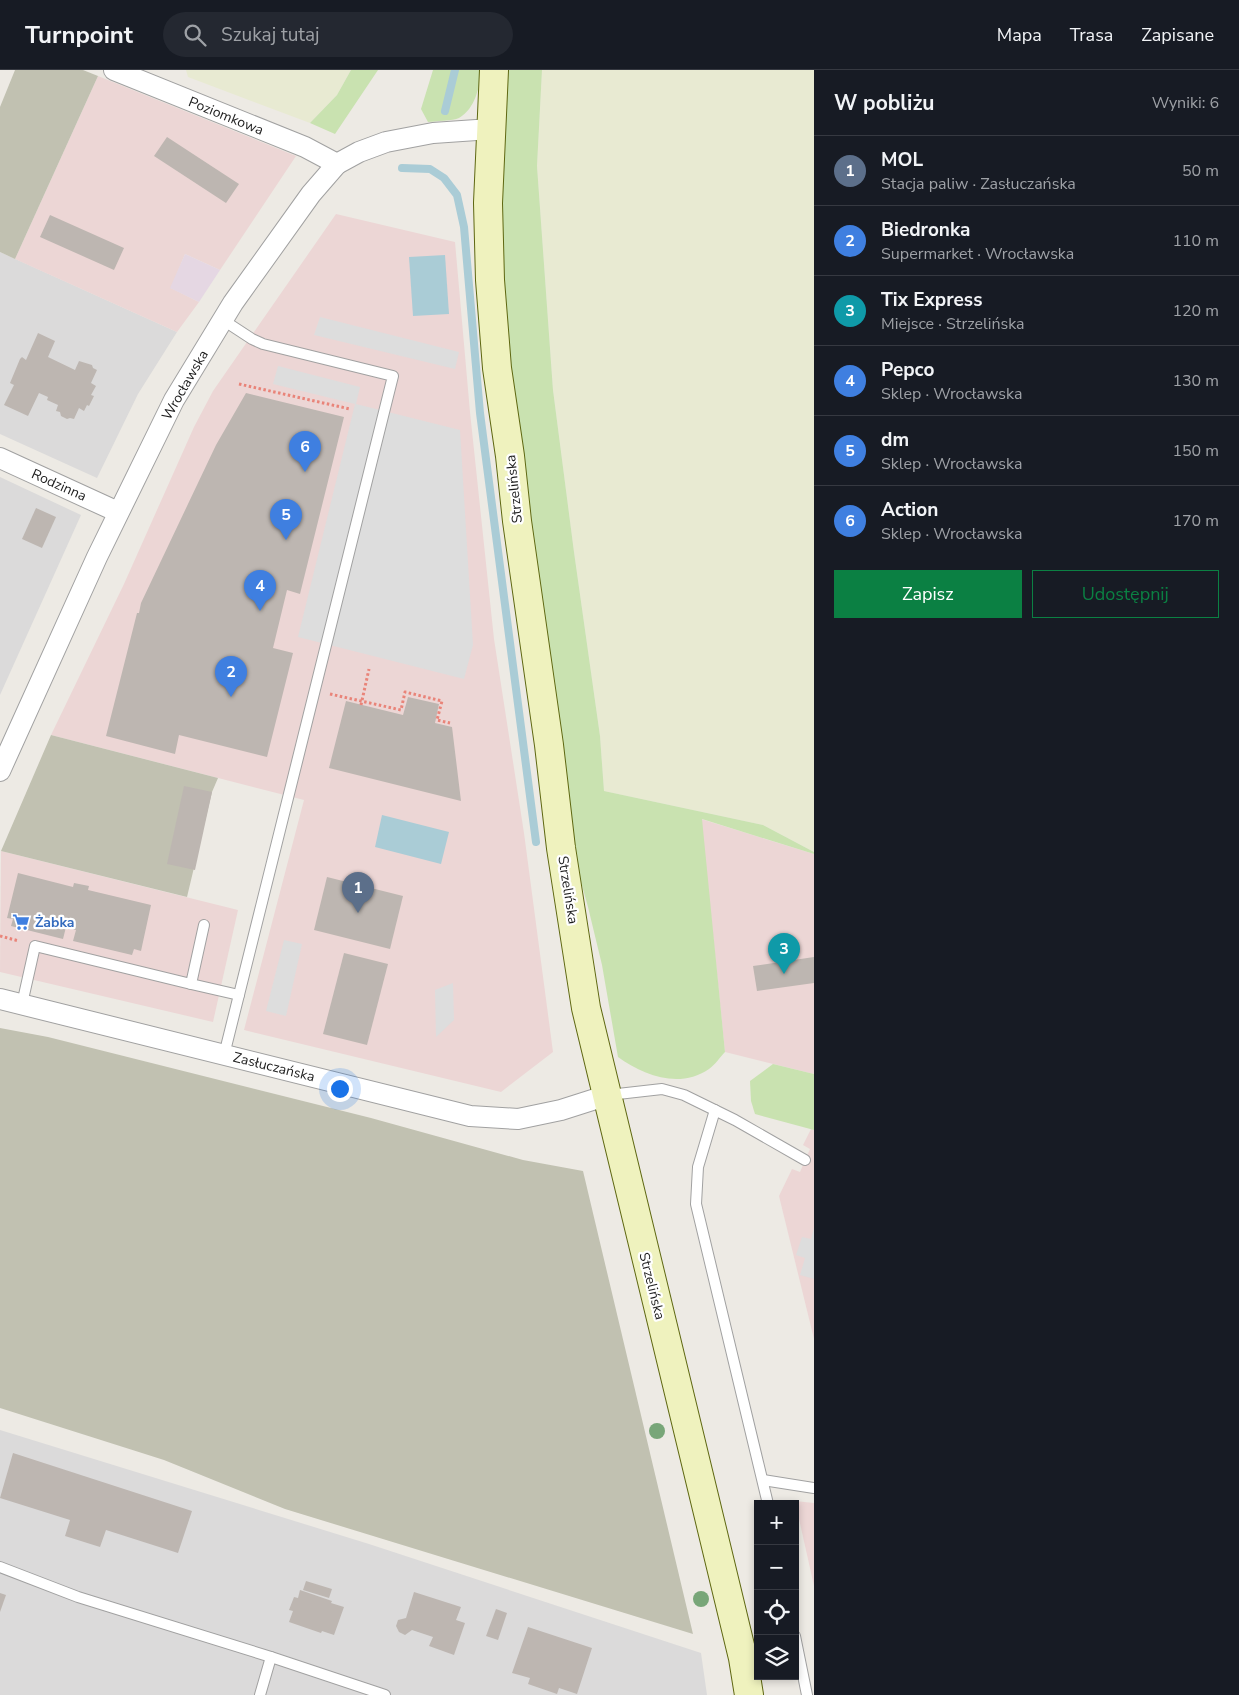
<!DOCTYPE html>
<html lang="pl">
<head>
<meta charset="utf-8">
<style>
	:root { --surface:#171b24; --page:#242831; --text:#f1f3f6; --muted:#9ea1a6; --line:#363941; --accent:#0b8043 }
	body { margin:0; font-family:"Nunito Sans",sans-serif; background:var(--page); color:var(--text) }
	.controls { position:absolute; right:15px; bottom:15px; display:grid; overflow:hidden; border-radius:0px; box-shadow:0 2px 8px #0003 }
	.controls button { width:45px; height:45px; display:grid; place-items:center; padding:0; border:0; border-bottom:1px solid var(--line); background:var(--surface); color:var(--text); font:25px sans-serif }
	.you { position:absolute; left:339px; top:1018px; width:18px; height:18px; margin:-12px; border:4px solid #fff; border-radius:50%; background:#1a73e8; box-shadow:0 0 0 8px #1a73e833 }
	.badge { display:grid; place-items:center; width:32px; height:32px; border-radius:50%; background:var(--accent); color:#fff; font-size:16px; font-weight:700 }
	.pin { position:absolute; translate:-50% -41px; filter:drop-shadow(0 1px 2px #0008) }
	.pin::after { content:''; position:absolute; top:26px; width:18px; height:15px; background:inherit; clip-path:polygon(0 0,100% 0,50% 100%) }
	.list { margin:0; padding:0; list-style:none }
	h2 { display:flex; justify-content:space-between; align-items:center; height:65px; margin:0; padding:0 20px; font-size:21px }
	h2 small { font-size:16px; font-weight:400; color:var(--muted) }
	.list li { display:grid; grid-template-columns:32px 1fr auto; gap:15px; align-items:center; box-sizing:border-box; height:70px; padding:0 20px; border-top:1px solid var(--line) }
	.list b { display:block; font-size:19px; white-space:nowrap }
	.list p { margin:0; font-size:16px; white-space:nowrap; color:var(--muted) }
	.list em { font-size:16px; font-style:normal; color:var(--muted) }
	.actions { display:flex; gap:10px; padding:15px 20px }
	.actions a { flex:1; padding:11px 0; border:1px solid var(--accent); border-radius:0px; text-align:center; font-size:18px; color:var(--accent) }
	.actions .main { background:var(--accent); color:#fff }
	.icon { flex:none; width:28px; height:28px; fill:none; stroke:currentColor; stroke-width:2; stroke-linecap:round; stroke-linejoin:round }
	.map { position:relative; flex:none; width:814px; height:1625px; overflow:hidden }
	header { display:flex; align-items:center; gap:30px; box-sizing:border-box; height:70px; padding:0 25px; background:var(--surface); border-bottom:1px solid var(--line) }
	header strong { font-size:24px }
	nav { display:flex; gap:28px; margin-inline-start:auto; font-size:18px }
	.search { width:350px; height:45px; background:var(--page); display:flex; align-items:center; gap:12px; box-sizing:border-box; padding:0 18px; border-radius:28px; color:var(--muted); font-size:19px }
	main { display:flex }
	aside { flex:1; background:var(--surface) }
	.map>svg:first-child { display:block }
	.residential { fill:#dbdada }
	.commercial { fill:#ecd6d5 }
	.industrial { fill:#e5d7e3 }
	.construction { fill:#c1c1b1 }
	.farmland { fill:#e8ead2 }
	.grass { fill:#c9e2b0 }
	.parking { fill:#ddd }
	.water { fill:#aaccd6 }
	.lines { fill:none; stroke-linecap:round; stroke-linejoin:round }
	.stream { stroke:#aaccd6; stroke-width:8 }
	.building { fill:#bdb6b1 }
	.service-casing { stroke:#a1a1a1; stroke-width:12 }
	.minor-casing { stroke:#a1a1a1; stroke-width:22 }
	.secondary-casing { stroke:#5e6711; stroke-width:30 }
	.path { stroke:#e98479; stroke-width:3; stroke-dasharray:2.5 2.5; stroke-linecap:butt }
	.service { stroke:#fff; stroke-width:10 }
	.minor { stroke:#fff; stroke-width:20 }
	.secondary { stroke:#eff2be; stroke-width:28 }
	.tree { fill:#78a678 }
	.labels { text-anchor:middle; dominant-baseline:central; stroke-width:4.5; stroke-linejoin:round; paint-order:stroke }
	.street-label { font-size:14px; fill:#1d1d1d; stroke:#fff }
	.shop-label { font-size:14px; font-weight:bold; fill:#366cbe; stroke:#fff; text-anchor:start }
</style>
</head>
<body>
<header>
<strong>Turnpoint</strong>
<div class="search"><svg class="icon" aria-label="search" viewBox="0 0 24 24"><circle cx="10" cy="10" r="6"/><path d="M15 15l6 6"/></svg>Szukaj tutaj</div>
<nav><a>Mapa</a><a>Trasa</a><a>Zapisane</a></nav>
</header>
<main>
<div class="map">
<svg width="814" height="1625" viewBox="0 0 814 1625">
	<rect width="100%" height="100%" fill="#edeae4"/>
	<!-- residential -->
	<g class="residential">
		<path d="M 0,182 L 177,262 L 138,324 L 97,408 L 0,364 Z"/>
		<path d="M 0,407 L 81,445 L 0,625 Z"/>
		<path d="M 0,1360 L 369,1474 L 701,1583 L 707,1625 L 0,1625 Z"/>
	</g>
	<!-- commercial -->
	<g class="commercial">
		<path d="M 98,6 L 296,86 L 220,200 L 185,184 L 171,218 L 199,232 L 177,262 L 15,189 Z"/>
		<path d="M 336,144 L 455,172 L 470,342 L 494,569 L 524,763 L 553,982 L 501,1022 L 244,960 L 304,730 L 51,665 L 124,514 L 194,357 L 213,321 Z"/>
		<path d="M 701,749 L 814,784 L 814,1004 L 725,982 Z"/>
		<path d="M 1,781 L 238,840 L 213,952 L 0,902 Z"/>
		<path d="M 811,1059 L 814,1060 L 814,1269 L 779,1126 L 792,1099 L 800,1102 L 810,1079 L 803,1075 Z"/>
		<path d="M 795,1431 L 814,1433 L 814,1516 Z"/>
	</g>
	<!-- industrial -->
	<path class="industrial" d="M 185,184 L 220,200 L 199,232 L 170,218 Z"/>
	<!-- construction -->
	<g class="construction">
		<path d="M 15,0 L 83,0 L 98,6 L 15,189 L 0,182 L 0,37 Z"/>
		<path d="M 51,665 L 218,708 L 212,722 L 187,827 L 1,781 Z"/>
		<path d="M 0,958 L 48,967 L 371,1048 L 523,1090 L 583,1101 L 693,1564 L 285,1439 L 164,1390 L 0,1338 Z"/>
	</g>
	<!-- farmland -->
	<g class="farmland">
		<path d="M 186,0 L 351,0 L 337,25 L 310,53 L 188,7 Z"/>
		<path d="M 542,0 L 814,0 L 814,782 L 763,755 L 604,721 L 600,666 L 574,482 L 553,320 L 537,96 Z"/>
	</g>
	<!-- grass -->
	<g class="grass">
		<path d="M 351,0 L 378,0 L 335,64 L 310,53 L 337,25 Z"/>
		<path d="M 433,0 L 482,0 C 479,17 476,38 459,48 C 453,51 435,51 428,52 L 421,39 Z"/>
		<path d="M 508,0 L 542,0 L 537,96 L 553,320 L 574,482 L 600,666 L 604,721 L 763,755 L 814,782 L 814,784 L 702,749 L 725,982 C 720,987 715,995 709,999 C 680,1019 644,1006 618,987 L 602,895 L 588,837 L 571,776 L 516,358 L 499,191 Z"/>
		<path d="M 773,994 L 814,1004 L 814,1060 L 755,1044 L 751,1031 L 750,1011 Z"/>
	</g>
	<!-- parking -->
	<g class="parking">
		<path d="M 320,247 L 459,282 L 455,299 L 314,265 Z"/>
		<path d="M 278,296 L 360,317 L 356,334 L 460,360 L 473,575 L 464,609 L 298,567 L 355,334 L 273,314 Z"/>
		<path d="M 284,870 L 302,874 L 286,946 L 266,941 Z"/>
		<path d="M 453,913 L 454,950 L 436,967 L 435,920 Z"/>
		<path d="M 814,1158 L 814,1209 L 800,1205 L 805,1188 L 796,1185 L 802,1167 L 811,1169 Z"/>
	</g>
	<!-- water -->
	<g class="water">
		<path d="M 445,185 L 449,244 L 413,246 L 409,187 Z"/>
		<path d="M 382,745 L 449,762 L 441,794 L 375,777 Z"/>
	</g>
	<g class="lines">
		<!-- stream -->
		<g class="stream">
			<path d="M 445,41 L 455,0"/>
			<path d="M 402,98 L 430,99 L 444,108 L 457,125 L 464,157 L 480,343 L 536,772"/>
		</g>
	</g>
	<!-- building -->
	<g class="building">
		<path d="M 167,67 L 239,114 L 226,133 L 154,86 Z"/>
		<path d="M 50,145 L 124,178 L 114,200 L 40,167 Z"/>
		<path d="M 38,263 L 55,271 L 48,287 L 75,300 L 79,291 L 92,295 L 93,298 L 97,300 L 91,313 L 96,316 L 91,325 L 94,326 L 89,336 L 87,335 L 84,341 L 79,338 L 74,349 L 70,348 L 67,349 L 61,346 L 60,342 L 56,341 L 58,335 L 47,330 L 48,327 L 39,323 L 28,346 L 4,335 L 14,315 L 10,313 L 20,289 L 22,287 L 26,290 Z"/>
		<path d="M 246,323 L 344,347 L 300,524 L 287,520 L 273,578 L 293,583 L 267,687 L 179,665 L 175,684 L 106,666 L 137,543 L 139,543 L 141,533 L 216,375 Z"/>
		<path d="M 36,438 L 56,447 L 42,478 L 22,469 Z"/>
		<path d="M 408,627 L 439,634 L 435,653 L 452,657 L 461,731 L 329,698 L 346,631 L 403,645 Z"/>
		<path d="M 184,716 L 212,722 L 195,800 L 167,794 Z"/>
		<path d="M 18,803 L 73,817 L 74,813 L 89,816 L 88,820 L 151,835 L 141,881 L 134,879 L 132,885 L 73,871 L 76,860 L 66,857 L 63,869 L 11,856 L 13,849 L 7,848 Z"/>
		<path d="M 327,807 L 403,826 L 390,879 L 314,860 Z"/>
		<path d="M 344,883 L 388,894 L 367,975 L 323,964 Z"/>
		<path d="M 814,887 L 814,913 L 757,921 L 753,896 Z"/>
		<path d="M 13,1383 L 192,1441 L 178,1483 L 106,1460 L 100,1477 L 65,1466 L 70,1450 L 0,1428 Z"/>
		<path d="M 306,1511 L 332,1519 L 329,1528 L 303,1520 Z"/>
		<path d="M 300,1520 L 332,1531 L 331,1533 L 344,1537 L 334,1565 L 322,1561 L 321,1563 L 289,1552 L 293,1541 L 289,1540 L 294,1527 L 298,1528 Z"/>
		<path d="M 414,1522 L 461,1537 L 456,1550 L 465,1553 L 454,1585 L 429,1576 L 433,1567 L 412,1560 L 405,1565 L 399,1562 L 396,1556 L 398,1550 L 406,1548 Z"/>
		<path d="M 0,1523 L 6,1525 L 0,1542 Z"/>
		<path d="M 496,1539 L 507,1543 L 498,1570 L 486,1566 Z"/>
		<path d="M 528,1557 L 592,1578 L 577,1624 L 559,1618 L 557,1624 L 528,1614 L 530,1608 L 512,1603 Z"/>
	</g>
	<g class="lines">
		<!-- service casing -->
		<g class="service-casing">
			<g id="service">
				<path d="M 223,250 L 252,269 L 263,274 L 393,306 L 224,985"/>
				<path d="M 191,914 L 239,925"/>
				<path d="M 22,934 L 35,876 L 191,914 L 204,855"/>
				<path d="M 609,1025 L 662,1019 L 684,1025 L 735,1050 L 805,1090"/>
				<path d="M 715,1040 L 698,1097 L 696,1134 L 768,1434"/>
				<path d="M 763,1410 L 814,1418"/>
				<path d="M 0,1497 L 78,1527 L 271,1587 L 385,1625"/>
				<path d="M 795,1566 L 807,1625"/>
				<path d="M 260,1625 L 271,1587"/>
			</g>
		</g>
		<!-- minor casing -->
		<g class="minor-casing">
			<g id="minor">
				<path d="M 114,0 L 305,77 L 337,94"/>
				<path d="M 0,388 L 118,442"/>
				<path d="M 0,701 L 97,487 L 174,330 L 233,233 L 311,124 L 337,94 L 359,82 L 386,72 L 433,63 L 491,59"/>
				<path d="M 0,929 L 470,1046 L 518,1049 L 561,1040 L 608,1025"/>
			</g>
		</g>
		<!-- secondary casing -->
		<g class="secondary-casing">
			<path id="secondary" d="M 494,0 L 488,133 L 490,210 L 497,298 L 510,386 L 517,451 L 549,675 L 561,778 L 586,938 L 709,1447 L 743,1588 L 749,1625"/>
		</g>
		<!-- path -->
		<g class="path">
			<path d="M 239,314 L 350,339"/>
			<path d="M 330,624 L 401,640 L 405,622 L 442,631 L 437,650 L 450,653"/>
			<path d="M 361,635 L 369,599"/>
			<path d="M 0,866 L 19,871"/>
		</g>
		<!-- service -->
		<use href="#service" class="service"/>
		<!-- minor -->
		<use href="#minor" class="minor"/>
		<!-- secondary -->
		<use href="#secondary" class="secondary"/>
	</g>
	<!-- trees -->
	<g class="tree">
		<circle cx="657" cy="1361" r="8"/>
		<circle cx="701" cy="1529" r="8"/>
	</g>
	<!-- icons -->
	<defs>
		<g id="supermarket-bare" transform="scale(1.35)"><path d="M-6-5.5h2.5l.6 2H6L4.5 2H-2.5L-4.4-4H-6ZM-1.5 3.2a1.3 1.3 0 1 0 .1 0ZM3 3.2a1.3 1.3 0 1 0 .1 0Z" fill="#3f7fe0" stroke="#fff" stroke-width="2.5" paint-order="stroke"/></g>
	</defs>
	<g fill-rule="evenodd">
		<use href="#supermarket-bare" x="21" y="852"/>
	</g>
	<g class="labels">
		<!-- street labels -->
		<g class="street-label">
			<text transform="translate(226 46) rotate(22)">Poziomkowa</text>
			<text transform="translate(185 315) rotate(-60)">Wrocławska</text>
			<text transform="translate(59 415) rotate(24)">Rodzinna</text>
			<text transform="translate(514 419) rotate(-96)">Strzelińska</text>
			<text transform="translate(568 820) rotate(81)">Strzelińska</text>
			<text transform="translate(274 997) rotate(14)">Zasłuczańska</text>
			<text transform="translate(652 1216) rotate(76)">Strzelińska</text>
		</g>
		<!-- shop labels -->
		<g class="shop-label">
			<text x="35" y="852">Żabka</text>
		</g>
	</g>
</svg>
<div class="controls">
<button>+</button>
<button>−</button>
<button><svg class="icon" aria-label="locate" viewBox="0 0 24 24"><circle cx="12" cy="12" r="6"/><path d="M12 2v4M12 18v4M2 12h4M18 12h4"/></svg></button>
<button><svg class="icon" aria-label="layers" viewBox="0 0 24 24"><path d="M12 4l9 5-9 5-9-5zM3 14l9 5 9-5"/></svg></button>
</div>
<div class="you"></div>
<div class="pin badge" style="left:358px;top:843px;background:#5c6f8a">1</div>
<div class="pin badge" style="left:231px;top:627px;background:#3f7fe0">2</div>
<div class="pin badge" style="left:784px;top:904px;background:#0f9aa8">3</div>
<div class="pin badge" style="left:260px;top:541px;background:#3f7fe0">4</div>
<div class="pin badge" style="left:286px;top:470px;background:#3f7fe0">5</div>
<div class="pin badge" style="left:305px;top:402px;background:#3f7fe0">6</div>
</div>
<aside>
<h2>W pobliżu<small>Wyniki: 6</small></h2>
<ul class="list">
<li><span class="badge" style="background:#5c6f8a">1</span><div><b>MOL</b><p>Stacja paliw · Zasłuczańska</p></div><em>50 m</em></li>
<li><span class="badge" style="background:#3f7fe0">2</span><div><b>Biedronka</b><p>Supermarket · Wrocławska</p></div><em>110 m</em></li>
<li><span class="badge" style="background:#0f9aa8">3</span><div><b>Tix Express</b><p>Miejsce · Strzelińska</p></div><em>120 m</em></li>
<li><span class="badge" style="background:#3f7fe0">4</span><div><b>Pepco</b><p>Sklep · Wrocławska</p></div><em>130 m</em></li>
<li><span class="badge" style="background:#3f7fe0">5</span><div><b>dm</b><p>Sklep · Wrocławska</p></div><em>150 m</em></li>
<li><span class="badge" style="background:#3f7fe0">6</span><div><b>Action</b><p>Sklep · Wrocławska</p></div><em>170 m</em></li>
</ul>
<div class="actions"><a class="main">Zapisz</a><a>Udostępnij</a></div>
</aside>
</main>
</body>
</html>
